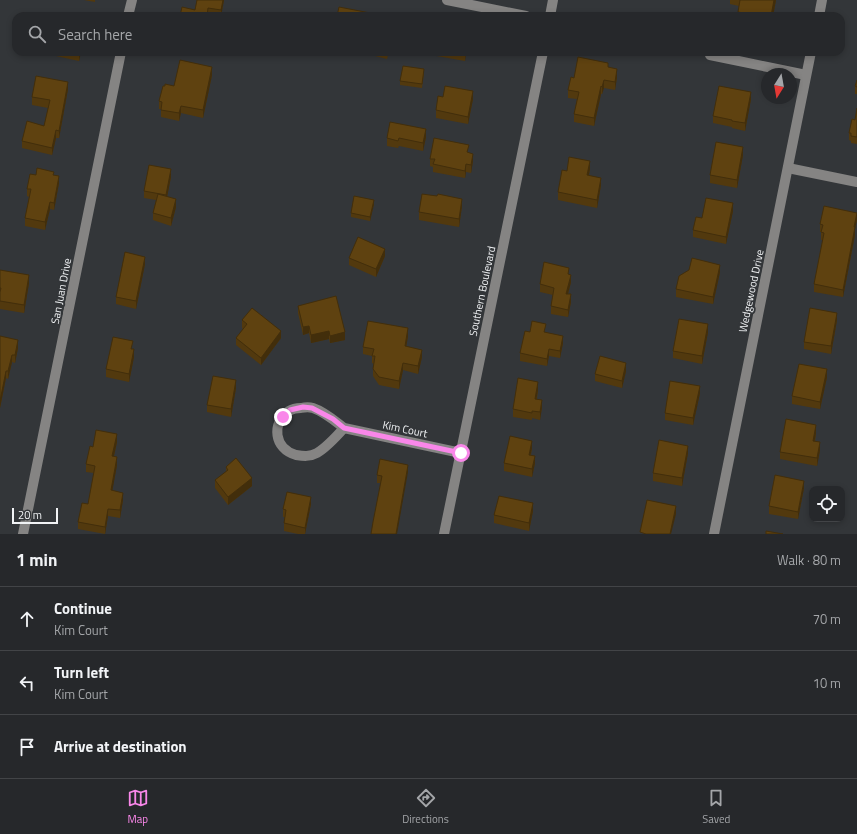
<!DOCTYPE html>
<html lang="en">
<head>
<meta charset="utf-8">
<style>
	:root { --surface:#26282b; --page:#323437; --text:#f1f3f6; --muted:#a4a6a9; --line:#424447; --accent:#f987e9 }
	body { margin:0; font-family:"Titillium Web",sans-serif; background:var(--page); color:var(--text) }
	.controls { position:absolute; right:12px; bottom:12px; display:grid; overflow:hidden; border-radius:8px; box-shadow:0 2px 6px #0003 }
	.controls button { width:36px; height:36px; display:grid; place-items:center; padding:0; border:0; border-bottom:1px solid var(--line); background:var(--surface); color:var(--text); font:20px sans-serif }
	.compass { position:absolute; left:761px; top:68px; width:36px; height:36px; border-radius:50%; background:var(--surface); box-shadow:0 2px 6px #0003; rotate:191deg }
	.scale { position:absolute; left:12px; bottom:10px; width:46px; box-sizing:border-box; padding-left:4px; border:2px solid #f1f3f5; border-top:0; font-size:11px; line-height:14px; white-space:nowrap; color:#f1f3f5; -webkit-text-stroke:3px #333639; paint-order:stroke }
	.stop { position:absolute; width:12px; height:12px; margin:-9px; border:3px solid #f987e9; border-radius:50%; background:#fff }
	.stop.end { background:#f987e9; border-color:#fff; box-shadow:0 1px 4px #0008 }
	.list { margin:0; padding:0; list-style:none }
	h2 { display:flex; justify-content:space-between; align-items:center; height:52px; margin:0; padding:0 16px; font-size:17px }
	h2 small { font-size:13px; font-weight:400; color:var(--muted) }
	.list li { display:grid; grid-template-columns:26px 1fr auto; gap:12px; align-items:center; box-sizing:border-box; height:64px; padding:0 16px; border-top:1px solid var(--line) }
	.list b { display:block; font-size:15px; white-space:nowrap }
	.list p { margin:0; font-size:13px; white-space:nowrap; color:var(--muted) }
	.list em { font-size:13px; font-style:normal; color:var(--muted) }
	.icon { flex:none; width:22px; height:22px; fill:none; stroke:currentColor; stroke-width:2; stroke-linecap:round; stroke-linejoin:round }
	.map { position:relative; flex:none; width:857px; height:534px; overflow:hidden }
	.search { position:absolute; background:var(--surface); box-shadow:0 2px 6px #0003; left:12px; right:12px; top:12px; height:44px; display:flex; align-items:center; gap:10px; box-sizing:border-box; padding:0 14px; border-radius:12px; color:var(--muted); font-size:15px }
	.sheet { height:244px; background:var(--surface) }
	nav { display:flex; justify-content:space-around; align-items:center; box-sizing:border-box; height:56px; border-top:1px solid var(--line); background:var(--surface); font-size:11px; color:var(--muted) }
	nav a { display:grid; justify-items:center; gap:2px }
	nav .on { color:var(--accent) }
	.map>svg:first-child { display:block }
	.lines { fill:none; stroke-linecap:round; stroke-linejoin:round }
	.minor { stroke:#858483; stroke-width:10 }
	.wall { fill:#52390e }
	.shaded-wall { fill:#422e0b }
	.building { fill:#5f4210; stroke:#422e0b }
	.route { stroke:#f987e9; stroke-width:5 }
	.labels { text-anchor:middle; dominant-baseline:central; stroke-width:4; stroke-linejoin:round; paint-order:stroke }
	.street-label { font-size:11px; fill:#f1f3f5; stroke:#333639 }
</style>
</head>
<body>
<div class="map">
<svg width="857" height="534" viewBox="0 0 857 534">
	<rect width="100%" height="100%" fill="#333639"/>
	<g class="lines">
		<!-- minor -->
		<g class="minor">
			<path d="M 447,0 L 526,16"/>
			<path d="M 128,16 L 132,0"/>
			<path d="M 550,16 L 553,0"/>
			<path d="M 819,16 L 822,0"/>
			<path d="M 710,55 L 806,75"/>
			<path d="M 788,168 L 857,182"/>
			<path d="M 344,428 C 335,421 325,412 313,408 C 310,407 305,407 301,408 C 298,408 292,409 289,411 C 271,423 274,449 296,455 C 303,456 310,457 317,453 C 327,447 336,437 344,428 L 461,453"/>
			<path d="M 23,534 L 121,52"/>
			<path d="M 444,534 L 543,52"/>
			<path d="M 714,534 L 811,52"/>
		</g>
	</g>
	<!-- wall -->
	<g class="wall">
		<path d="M 84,0 L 95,0 L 95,2 Z"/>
		<path d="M 197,0 L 224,0 L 221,16 L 208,14 L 195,10 Z"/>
		<path d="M 730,0 L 776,0 L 773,16 L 738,16 L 739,6 L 730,4 Z"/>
		<path d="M 56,52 L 81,52 L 79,61 L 56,56 Z"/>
		<path d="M 365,52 L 389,52 L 387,59 L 375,56 L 375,54 Z"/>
		<path d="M 431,52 L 466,52 L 465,61 L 431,55 Z"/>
		<path d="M 608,67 L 617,77 L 615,90 L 604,88 L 602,94 L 601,94 L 594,126 L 574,122 L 574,114 L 577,99 L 568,98 L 568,90 L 574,78 Z"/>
		<path d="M 424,73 L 422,88 L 400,85 L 400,81 Z"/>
		<path d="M 212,75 L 203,118 L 181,113 L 179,121 L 161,117 L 161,109 L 159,109 L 159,101 L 165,86 L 174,86 Z"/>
		<path d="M 857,80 L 857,94 L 855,94 L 855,86 Z"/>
		<path d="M 68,89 L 59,138 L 56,138 L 52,155 L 22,148 L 22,141 L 44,126 L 48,108 L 32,105 L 32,97 Z"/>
		<path d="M 443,97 L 473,99 L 468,124 L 436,118 L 436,110 Z"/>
		<path d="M 751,99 L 745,131 L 732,128 L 732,127 L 713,123 L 713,116 Z"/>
		<path d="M 857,108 L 857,144 L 851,143 L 851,141 L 849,140 L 849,133 L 855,120 Z"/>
		<path d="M 426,137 L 423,151 L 399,146 L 398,148 L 387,146 L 387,138 Z"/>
		<path d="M 469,153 L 473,161 L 471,173 L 466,172 L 465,178 L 433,172 L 433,167 L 430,166 L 430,159 Z"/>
		<path d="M 743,155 L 737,188 L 710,183 L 710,175 Z"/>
		<path d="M 590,169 L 589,175 L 601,185 L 597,208 L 558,200 L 558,192 L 567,171 Z"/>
		<path d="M 36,175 L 54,175 L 59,183 L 54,210 L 50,209 L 45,230 L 25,226 L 25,218 L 29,197 L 27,196 L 27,189 Z"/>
		<path d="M 171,177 L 167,197 L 176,207 L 171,226 L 153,220 L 153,213 L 156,200 L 144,198 L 144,191 Z"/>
		<path d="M 374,204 L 370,221 L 351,217 L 351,213 Z"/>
		<path d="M 462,206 L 459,227 L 419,220 L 419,212 Z"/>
		<path d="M 733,211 L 726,244 L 693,237 L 693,230 Z"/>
		<path d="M 857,220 L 855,227 L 855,235 L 843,297 L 814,292 L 814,284 L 823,240 L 821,240 L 821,232 L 820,232 L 820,224 Z"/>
		<path d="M 385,256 L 376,277 L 349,265 L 349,258 Z"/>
		<path d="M 145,264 L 136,309 L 116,304 L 116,297 Z"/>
		<path d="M 0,270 L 29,283 L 24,313 L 0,309 Z"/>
		<path d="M 689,270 L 720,272 L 713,304 L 676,297 L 676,289 Z"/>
		<path d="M 569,274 L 571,282 L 568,294 L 571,302 L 568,317 L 551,314 L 551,306 L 553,295 L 540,292 L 540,284 Z"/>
		<path d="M 298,306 L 345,340 L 330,343 L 329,339 L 311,343 L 309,333 L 303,335 L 298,313 Z"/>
		<path d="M 242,320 L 281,338 L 261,365 L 236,345 L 236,338 L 243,329 L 242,328 Z"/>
		<path d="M 837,320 L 831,354 L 804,349 L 804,342 Z"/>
		<path d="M 530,332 L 546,332 L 563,343 L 560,358 L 549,356 L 547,366 L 520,361 L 520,353 Z"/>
		<path d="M 708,332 L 702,364 L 673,358 L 673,351 Z"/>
		<path d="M 0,336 L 18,348 L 15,363 L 12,362 L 8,379 L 6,378 L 0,408 Z"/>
		<path d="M 408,336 L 406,347 L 422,357 L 418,374 L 403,370 L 399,389 L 379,385 L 373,376 L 373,369 L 374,364 L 372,363 L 372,356 L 363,354 L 363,347 Z"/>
		<path d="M 133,349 L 134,357 L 129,382 L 106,377 L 106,369 Z"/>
		<path d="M 626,371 L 622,388 L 595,381 L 595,374 Z"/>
		<path d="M 827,377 L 820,409 L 792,404 L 792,396 Z"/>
		<path d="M 236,388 L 231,417 L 207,412 L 207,405 Z"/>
		<path d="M 538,390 L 537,399 L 542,407 L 540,420 L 532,418 L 532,420 L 513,417 L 513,409 Z"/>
		<path d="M 700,393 L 693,425 L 665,420 L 665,413 Z"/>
		<path d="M 816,433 L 815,442 L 820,450 L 817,466 L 780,459 L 780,452 Z"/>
		<path d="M 117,442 L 114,456 L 117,465 L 112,491 L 123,500 L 120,518 L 108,516 L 105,534 L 78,529 L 78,522 L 88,504 L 94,473 L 86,472 L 86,464 L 93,447 Z"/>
		<path d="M 532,448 L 531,455 L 535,463 L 532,477 L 504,471 L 504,463 Z"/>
		<path d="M 688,453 L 682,486 L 653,481 L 653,473 Z"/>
		<path d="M 226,467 L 252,486 L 228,505 L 215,488 L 215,480 L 226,472 Z"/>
		<path d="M 408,472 L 380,483 L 377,483 L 377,475 Z"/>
		<path d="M 804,488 L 798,519 L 769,514 L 769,506 Z"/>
		<path d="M 311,504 L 305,534 L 298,534 L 284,531 L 284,523 L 285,517 L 283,517 L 283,509 Z"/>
		<path d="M 533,511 L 529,531 L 494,523 L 494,515 Z"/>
	</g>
	<!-- shaded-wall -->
	<g class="shaded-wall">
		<path d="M 223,0 L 224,0 L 221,16 L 221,10 Z"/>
		<path d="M 774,0 L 776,0 L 773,16 L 771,16 Z"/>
		<path d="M 79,52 L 81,52 L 79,61 Z"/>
		<path d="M 465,52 L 466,52 L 465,61 Z"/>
		<path d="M 212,67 L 212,75 L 203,118 L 203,110 Z"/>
		<path d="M 617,69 L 617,77 L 615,90 L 615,82 Z"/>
		<path d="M 604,80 L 604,88 L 602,94 L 602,87 Z"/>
		<path d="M 68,82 L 68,89 L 59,138 L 59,131 Z"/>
		<path d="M 601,86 L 601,94 L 594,126 L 594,118 Z"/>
		<path d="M 473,91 L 473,99 L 468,124 L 468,117 Z"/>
		<path d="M 751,92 L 751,99 L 745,131 L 745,123 Z"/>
		<path d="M 181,106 L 181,113 L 179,121 L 179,113 Z"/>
		<path d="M 426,129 L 426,137 L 423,151 L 423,143 Z"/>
		<path d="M 56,130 L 56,138 L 52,155 L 52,148 Z"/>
		<path d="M 743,147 L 743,155 L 737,188 L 737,180 Z"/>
		<path d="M 473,154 L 473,161 L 471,173 L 471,165 Z"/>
		<path d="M 590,161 L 590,169 L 587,183 L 587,175 Z"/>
		<path d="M 466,164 L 466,172 L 465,178 L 465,171 Z"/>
		<path d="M 171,169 L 171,177 L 166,202 L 166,195 Z"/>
		<path d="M 59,176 L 59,183 L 54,210 L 54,203 Z"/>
		<path d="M 601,178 L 601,185 L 597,208 L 597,200 Z"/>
		<path d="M 176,199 L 176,207 L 171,226 L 171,218 Z"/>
		<path d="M 462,199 L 462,206 L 459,227 L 459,219 Z"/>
		<path d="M 374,200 L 374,204 L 370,221 L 370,217 Z"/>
		<path d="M 50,202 L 50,209 L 45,230 L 45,222 Z"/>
		<path d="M 733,203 L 733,211 L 726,244 L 726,237 Z"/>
		<path d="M 857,213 L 857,220 L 854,234 L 854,227 Z"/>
		<path d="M 855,227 L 855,235 L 843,297 L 843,290 Z"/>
		<path d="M 385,249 L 385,256 L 376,277 L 376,269 Z"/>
		<path d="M 145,257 L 145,264 L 136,309 L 136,301 Z"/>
		<path d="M 720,265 L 720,272 L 713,304 L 713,297 Z"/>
		<path d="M 29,275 L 29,283 L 24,313 L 24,305 Z"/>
		<path d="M 571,275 L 571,282 L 566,301 L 566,294 Z"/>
		<path d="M 571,294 L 571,302 L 568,317 L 568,310 Z"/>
		<path d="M 837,313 L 837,320 L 831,354 L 831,346 Z"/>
		<path d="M 708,324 L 708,332 L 702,364 L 702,356 Z"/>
		<path d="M 309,326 L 309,333 L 303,335 L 303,327 Z"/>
		<path d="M 408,328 L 408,336 L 405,354 L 405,346 Z"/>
		<path d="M 281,331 L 281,338 L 261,365 L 261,358 Z"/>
		<path d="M 329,331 L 329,339 L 311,343 L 311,335 Z"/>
		<path d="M 345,332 L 345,340 L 330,343 L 330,336 Z"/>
		<path d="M 563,336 L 563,343 L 560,358 L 560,351 Z"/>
		<path d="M 18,340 L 18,348 L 15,363 L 15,355 Z"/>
		<path d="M 134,349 L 134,357 L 129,382 L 129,374 Z"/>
		<path d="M 549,349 L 549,356 L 547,366 L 547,359 Z"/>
		<path d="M 422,350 L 422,357 L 418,374 L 418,366 Z"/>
		<path d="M 12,355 L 12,362 L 8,379 L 8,371 Z"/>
		<path d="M 403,363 L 403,370 L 399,389 L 399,381 Z"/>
		<path d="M 626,363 L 626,371 L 622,388 L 622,381 Z"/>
		<path d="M 827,369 L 827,377 L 820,409 L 820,402 Z"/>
		<path d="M 6,371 L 6,378 L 0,408 L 0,401 Z"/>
		<path d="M 236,380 L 236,388 L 231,417 L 231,409 Z"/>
		<path d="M 538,382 L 538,390 L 535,406 L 535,399 Z"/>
		<path d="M 700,386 L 700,393 L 693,425 L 693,418 Z"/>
		<path d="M 542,400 L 542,407 L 540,420 L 540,412 Z"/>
		<path d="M 816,425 L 816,433 L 813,449 L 813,441 Z"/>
		<path d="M 117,434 L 117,442 L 112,464 L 112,456 Z"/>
		<path d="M 532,441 L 532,448 L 529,462 L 529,455 Z"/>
		<path d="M 820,442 L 820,450 L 817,466 L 817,458 Z"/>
		<path d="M 688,446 L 688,453 L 682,486 L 682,478 Z"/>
		<path d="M 535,456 L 535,463 L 532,477 L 532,469 Z"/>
		<path d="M 117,457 L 117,465 L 111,498 L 111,490 Z"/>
		<path d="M 408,465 L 408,472 L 397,534 L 396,534 Z"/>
		<path d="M 252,478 L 252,486 L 228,505 L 228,497 Z"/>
		<path d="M 804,481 L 804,488 L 798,519 L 798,512 Z"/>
		<path d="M 123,493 L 123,500 L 120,518 L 120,510 Z"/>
		<path d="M 311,497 L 311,504 L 305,534 L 305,528 Z"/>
		<path d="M 533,503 L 533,511 L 529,531 L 529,523 Z"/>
		<path d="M 676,506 L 676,514 L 671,534 L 670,534 Z"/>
		<path d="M 108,509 L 108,516 L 105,534 L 105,527 Z"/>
	</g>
	<!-- building -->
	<g class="building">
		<path d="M 197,0 L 223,0 L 221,10 L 208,8 L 207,16 L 180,16 L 182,7 L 195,10 Z"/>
		<path d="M 740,0 L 774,0 L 771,16 L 759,16 L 738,12 Z"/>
		<path d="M 339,7 L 386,16 L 337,16 Z"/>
		<path d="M 64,14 L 72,16 L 64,16 Z"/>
		<path d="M 72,52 L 79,52 L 79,54 Z"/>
		<path d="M 578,57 L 608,63 L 608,67 L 617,69 L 615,82 L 604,80 L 602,87 L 601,86 L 594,118 L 574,114 L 579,92 L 568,90 L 571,77 L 574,78 Z"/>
		<path d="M 180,60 L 212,67 L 203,110 L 181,106 L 179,113 L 161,110 L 162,102 L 159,101 L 163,86 L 165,86 L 165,84 L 174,86 Z"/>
		<path d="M 403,66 L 424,69 L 422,84 L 400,81 Z"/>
		<path d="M 36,76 L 68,82 L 59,131 L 56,130 L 52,148 L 22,141 L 27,121 L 44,126 L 50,100 L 32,97 Z"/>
		<path d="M 857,80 L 857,87 L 855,86 Z"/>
		<path d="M 445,86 L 473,91 L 468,117 L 436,110 L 438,96 L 443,97 Z"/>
		<path d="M 719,86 L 751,92 L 745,123 L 732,121 L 732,120 L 713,116 Z"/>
		<path d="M 857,108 L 857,137 L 851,136 L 851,133 L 849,133 L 852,119 L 855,120 Z"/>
		<path d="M 390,122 L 426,129 L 423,143 L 399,138 L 398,141 L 387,138 Z"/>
		<path d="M 434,138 L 469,145 L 467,152 L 473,154 L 471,165 L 466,164 L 465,171 L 433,164 L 435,159 L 430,159 Z"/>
		<path d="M 716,142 L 743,147 L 737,180 L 710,175 Z"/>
		<path d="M 569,157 L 590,161 L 587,175 L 601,178 L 597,200 L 558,192 L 562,170 L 567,171 Z"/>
		<path d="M 149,165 L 171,169 L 166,195 L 144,191 Z"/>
		<path d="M 37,168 L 54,172 L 53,175 L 59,176 L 54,203 L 50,202 L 45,222 L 25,218 L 31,189 L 27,189 L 30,174 L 36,175 Z"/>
		<path d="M 158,194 L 176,199 L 171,218 L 153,213 Z"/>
		<path d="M 422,194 L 437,196 L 438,194 L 462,199 L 459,219 L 419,212 Z"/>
		<path d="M 354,196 L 374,200 L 370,217 L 351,213 Z"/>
		<path d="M 706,198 L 733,203 L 726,237 L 693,230 L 696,217 L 702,218 Z"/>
		<path d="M 824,206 L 857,213 L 854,227 L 855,227 L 843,290 L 814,284 L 824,233 L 821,232 L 823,225 L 820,224 Z"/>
		<path d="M 358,237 L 385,249 L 376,269 L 349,258 Z"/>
		<path d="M 125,252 L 145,257 L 136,301 L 116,297 Z"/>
		<path d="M 692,258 L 720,265 L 713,297 L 676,289 L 679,276 L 689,270 Z"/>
		<path d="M 544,262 L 569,268 L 568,274 L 571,275 L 566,294 L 571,294 L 568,310 L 551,306 L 554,288 L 540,284 Z"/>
		<path d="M 0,270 L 29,275 L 24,305 L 0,301 L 0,292 L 1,288 L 0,288 Z"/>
		<path d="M 336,296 L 345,332 L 330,336 L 329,331 L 311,335 L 309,326 L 303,327 L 298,306 Z"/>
		<path d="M 252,308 L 281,331 L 261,358 L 236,338 L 247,324 L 242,320 Z"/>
		<path d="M 810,308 L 837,313 L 831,346 L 804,342 Z"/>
		<path d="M 679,319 L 708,324 L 702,356 L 673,351 Z"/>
		<path d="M 368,321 L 408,328 L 405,346 L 422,350 L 418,366 L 403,363 L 399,381 L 379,377 L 373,369 L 375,356 L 372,356 L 374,349 L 363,347 Z"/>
		<path d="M 532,321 L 546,324 L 544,332 L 563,336 L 560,351 L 549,349 L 547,359 L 520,353 L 525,331 L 530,332 Z"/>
		<path d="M 0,336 L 18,340 L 15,355 L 12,355 L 8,371 L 6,371 L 0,401 Z"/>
		<path d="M 113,337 L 133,341 L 131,349 L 134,349 L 129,374 L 106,369 Z"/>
		<path d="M 600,356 L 626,363 L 622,381 L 595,374 Z"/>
		<path d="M 799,364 L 827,369 L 820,402 L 792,396 Z"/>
		<path d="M 213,376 L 236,380 L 231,409 L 207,405 Z"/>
		<path d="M 518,378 L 538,382 L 535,399 L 542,400 L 540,412 L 532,411 L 532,413 L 513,409 Z"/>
		<path d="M 670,381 L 700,386 L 693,418 L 665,413 Z"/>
		<path d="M 786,419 L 816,425 L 813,441 L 820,442 L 817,458 L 780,452 Z"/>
		<path d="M 96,430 L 117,434 L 112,456 L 117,457 L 111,490 L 123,493 L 120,510 L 108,509 L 105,527 L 78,522 L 82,503 L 88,504 L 95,466 L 86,464 L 90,446 L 93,447 Z"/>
		<path d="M 510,436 L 532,441 L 529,455 L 535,456 L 532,469 L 504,463 Z"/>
		<path d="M 659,440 L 688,446 L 682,478 L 653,473 Z"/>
		<path d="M 236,458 L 252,478 L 228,497 L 215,480 L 228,470 L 226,467 Z"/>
		<path d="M 380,459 L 408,465 L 396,534 L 371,534 L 373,522 L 382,476 L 377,475 Z"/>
		<path d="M 775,475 L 804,481 L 798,512 L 769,506 Z"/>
		<path d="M 287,492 L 311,497 L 305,528 L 284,523 L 286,510 L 283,509 Z"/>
		<path d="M 499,496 L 533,503 L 529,523 L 494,515 Z"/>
		<path d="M 647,500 L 676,506 L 670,534 L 646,534 L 640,532 Z"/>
		<path d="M 766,531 L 783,534 L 766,534 Z"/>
	</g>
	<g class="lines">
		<!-- route -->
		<path class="route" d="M 283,417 L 290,410 L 303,407 L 312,408 L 333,419 L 344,428 L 461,453"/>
	</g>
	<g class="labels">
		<!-- street labels -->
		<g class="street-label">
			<text transform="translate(61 291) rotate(-79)">San Juan Drive</text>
			<text transform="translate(482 291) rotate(-78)">Southern Boulevard</text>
			<text transform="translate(751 291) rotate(-78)">Wedgewood Drive</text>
			<text transform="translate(405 429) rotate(12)">Kim Court</text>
		</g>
	</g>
</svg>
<div class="controls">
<button><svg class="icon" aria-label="locate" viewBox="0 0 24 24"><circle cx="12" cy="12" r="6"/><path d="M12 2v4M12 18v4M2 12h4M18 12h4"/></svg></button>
</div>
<svg class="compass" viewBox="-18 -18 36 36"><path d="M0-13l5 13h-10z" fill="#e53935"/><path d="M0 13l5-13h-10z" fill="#a4a6a9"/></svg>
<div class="scale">20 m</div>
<div class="stop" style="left:461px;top:453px"></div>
<div class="stop end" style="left:283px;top:417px"></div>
<div class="search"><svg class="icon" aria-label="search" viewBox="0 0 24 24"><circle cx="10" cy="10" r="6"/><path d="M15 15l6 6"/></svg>Search here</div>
</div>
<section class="sheet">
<h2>1 min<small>Walk · 80 m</small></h2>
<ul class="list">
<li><svg class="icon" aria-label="ahead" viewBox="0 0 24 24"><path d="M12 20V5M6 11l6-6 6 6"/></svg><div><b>Continue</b><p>Kim Court</p></div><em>70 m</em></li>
<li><svg class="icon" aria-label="left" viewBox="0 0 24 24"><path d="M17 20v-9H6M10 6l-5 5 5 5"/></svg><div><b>Turn left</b><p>Kim Court</p></div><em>10 m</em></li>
<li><svg class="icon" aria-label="arrive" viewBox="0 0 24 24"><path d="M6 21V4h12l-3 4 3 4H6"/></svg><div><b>Arrive at destination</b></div></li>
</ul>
</section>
<nav>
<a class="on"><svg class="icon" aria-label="map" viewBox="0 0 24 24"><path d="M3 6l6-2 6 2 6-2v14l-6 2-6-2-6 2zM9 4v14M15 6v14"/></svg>Map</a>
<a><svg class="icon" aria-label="directions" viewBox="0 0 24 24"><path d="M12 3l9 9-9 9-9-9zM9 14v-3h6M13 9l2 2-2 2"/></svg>Directions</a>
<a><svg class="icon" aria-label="saved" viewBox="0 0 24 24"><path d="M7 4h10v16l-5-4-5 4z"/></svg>Saved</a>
</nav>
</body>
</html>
